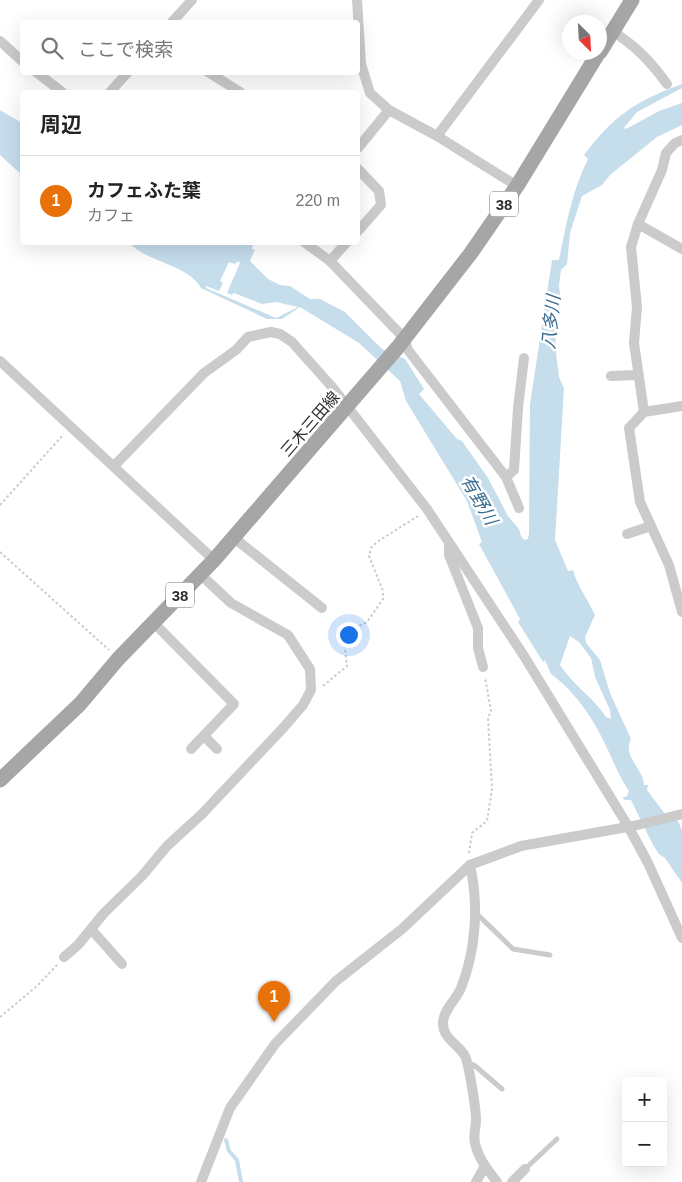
<!DOCTYPE html>
<html lang="ja">
<head>
<meta charset="utf-8">
<style>
	:root { --surface:#fff; --page:#f2f2f2; --text:#222; --muted:#767676; --line:#e0e0e0; --accent:#0b8043 }
	body { margin:0; font-family:Arial,"Noto Sans JP",sans-serif; background:var(--page); color:var(--text) }
	.controls { position:absolute; right:15px; bottom:15px; display:grid; overflow:hidden; border-radius:5px; box-shadow:0 5px 20px #0002 }
	.controls button { width:45px; height:45px; display:grid; place-items:center; padding:0; border:0; border-bottom:1px solid var(--line); background:var(--surface); color:var(--text); font:25px sans-serif }
	.compass { position:absolute; left:562px; top:15px; width:45px; height:45px; border-radius:50%; background:var(--surface); box-shadow:0 5px 20px #0002; rotate:156deg }
	.you { position:absolute; left:348px; top:634px; width:18px; height:18px; margin:-12px; border:4px solid #fff; border-radius:50%; background:#1a73e8; box-shadow:0 0 0 8px #1a73e833 }
	.badge { display:grid; place-items:center; width:32px; height:32px; border-radius:50%; background:var(--accent); color:#fff; font-size:16px; font-weight:700 }
	.pin { position:absolute; translate:-50% -41px; filter:drop-shadow(0 1px 2px #0008) }
	.pin::after { content:''; position:absolute; top:26px; width:18px; height:15px; background:inherit; clip-path:polygon(0 0,100% 0,50% 100%) }
	.list { margin:0; padding:0; list-style:none }
	h2 { display:flex; justify-content:space-between; align-items:center; height:65px; margin:0; padding:0 20px; font-size:21px }
	h2 small { font-size:16px; font-weight:400; color:var(--muted) }
	.list li { display:grid; grid-template-columns:32px 1fr auto; gap:15px; align-items:center; box-sizing:border-box; height:90px; padding:0 20px; border-top:1px solid var(--line) }
	.list b { display:block; font-size:19px; white-space:nowrap }
	.list p { margin:0; font-size:16px; white-space:nowrap; color:var(--muted) }
	.list em { font-size:16px; font-style:normal; color:var(--muted) }
	.icon { flex:none; width:28px; height:28px; fill:none; stroke:currentColor; stroke-width:2; stroke-linecap:round; stroke-linejoin:round }
	.map { position:relative; flex:none; width:682px; height:1182px; overflow:hidden }
	.search { position:absolute; background:var(--surface); box-shadow:0 5px 20px #0002; left:20px; top:20px; width:340px; height:55px; display:flex; align-items:center; gap:12px; box-sizing:border-box; padding:0 18px; border-radius:5px; color:var(--muted); font-size:19px }
	.panel { position:absolute; background:var(--surface); box-shadow:0 5px 20px #0002; left:20px; top:90px; width:340px; height:155px; border-radius:5px }
	.map>svg:first-child { display:block }
	.water { fill:#c6ddec; fill-rule:evenodd }
	.lines { fill:none; stroke-linecap:round; stroke-linejoin:round }
	.stream { stroke:#c6ddec; stroke-width:4 }
	.path { stroke:#cbcbcb; stroke-width:2; stroke-dasharray:2.5 2.5; stroke-linecap:butt }
	.lane { stroke:#cbcbcb; stroke-width:5 }
	.street { stroke:#cbcbcb; stroke-width:10 }
	.primary { stroke:#a6a6a6; stroke-width:15 }
	.labels { text-anchor:middle; dominant-baseline:central; stroke-width:5; stroke-linejoin:round; paint-order:stroke }
	.shield { fill:#fff; stroke:#6d6d6d; stroke-width:1 }
	.shield-label { font-size:15px; font-weight:bold; fill:#2e2e2e }
	.street-label { font-size:16px; fill:#2e2e2e; stroke:#fff }
	.water-label { font-size:18px; font-style:italic; fill:#396e92; stroke:#fff }
</style>
</head>
<body>
<div class="map">
<svg width="682" height="1182" viewBox="0 0 682 1182">
	<rect width="100%" height="100%" fill="#fff"/>
	<!-- water -->
	<g class="water">
		<path d="M 682,84 L 682,88 L 637,112 L 623,129 L 628,128 L 659,111 L 682,103 L 682,125 L 657,137 L 610,175 L 602,185 L 582,196 L 570,233 L 567,264 L 561,270 L 559,285 L 561,305 L 555,324 L 556,353 L 559,377 L 564,388 L 555,540 L 568,571 L 573,570 C 577,585 588,600 595,615 L 585,637 L 586,643 L 600,660 L 610,693 L 631,739 C 622,757 644,769 644,785 L 648,785 L 647,790 L 665,814 L 678,821 L 682,830 L 682,883 L 665,858 L 659,854 L 653,845 L 631,800 L 625,800 L 622,798 L 627,796 L 629,791 C 618,775 612,757 603,740 C 592,716 572,689 551,674 L 545,660 L 543,662 L 518,622 L 520,619 L 479,544 L 482,542 L 467,501 L 406,401 L 400,381 L 359,343 L 300,307 L 282,319 L 267,319 L 201,288 C 189,265 147,262 129,243 L 253,243 L 252,249 L 255,250 L 250,261 L 268,279 L 280,285 L 290,286 L 310,299 L 320,299 L 345,312 L 382,349 L 405,359 L 424,389 L 419,394 L 457,439 L 462,441 L 488,478 L 508,516 L 519,529 L 521,536 L 524,540 L 528,539 L 529,533 L 530,404 L 552,260 L 559,260 C 566,225 572,191 588,159 L 584,155 C 614,115 636,101 682,84 ZM 238,261 L 240,263 L 227,293 L 232,295 L 234,293 L 262,304 L 276,302 L 298,307 L 276,318 L 206,288 L 206,286 L 219,291 L 223,283 L 220,281 L 229,262 L 235,264 ZM 570,636 L 579,642 L 591,658 L 595,677 L 610,710 L 611,719 L 606,717 C 593,697 572,684 560,665 Z"/>
		<path d="M 0,110 L 22,123 L 22,175 L 0,155 Z"/>
	</g>
	<g class="lines">
		<!-- stream -->
		<path class="stream" d="M 226,1140 L 229,1151 L 237,1160 L 241,1182"/>
		<!-- path -->
		<g class="path">
			<path d="M 0,505 L 64,434"/>
			<path d="M 0,552 L 109,650"/>
			<path d="M 323,686 L 347,666 L 344,641 L 346,633 L 367,622 L 383,599 L 383,591 L 369,556 L 371,548 L 377,542 L 418,516"/>
			<path d="M 469,853 L 472,833 L 487,821 L 492,789 L 488,718 L 491,711 L 485,677"/>
			<path d="M 0,1017 L 37,986 L 58,964"/>
		</g>
		<!-- lane -->
		<g class="lane">
			<path d="M 476,913 L 513,949 L 550,955"/>
			<path d="M 467,1063 L 474,1065 L 502,1089"/>
			<path d="M 525,1169 L 557,1139"/>
		</g>
		<!-- street -->
		<g class="street">
			<path d="M 357,0 L 361,64 L 370,93 L 389,110 L 437,136 L 517,186"/>
			<path d="M 172,22 L 192,0"/>
			<path d="M 612,31 C 636,46 651,62 667,84"/>
			<path d="M 0,41 L 22,61"/>
			<path d="M 36,72 L 62,92"/>
			<path d="M 208,72 L 240,92"/>
			<path d="M 110,92 L 128,72"/>
			<path d="M 437,136 L 539,0"/>
			<path d="M 682,140 L 675,143 L 666,153 L 662,170 L 638,224 L 682,249"/>
			<path d="M 358,148 L 389,110"/>
			<path d="M 358,169 L 379,191 L 381,205 L 358,231"/>
			<path d="M 638,224 L 631,247 L 637,307 L 634,343 L 644,412"/>
			<path d="M 304,242 L 330,261 L 404,338 L 408,350 L 506,477 L 514,470 L 518,408 L 524,358"/>
			<path d="M 330,261 L 347,242"/>
			<path d="M 0,361 L 214,560"/>
			<path d="M 611,376 L 637,375"/>
			<path d="M 682,406 L 644,412 L 629,428 L 640,502 L 669,565 L 682,612"/>
			<path d="M 114,466 L 204,373 L 236,350 L 248,337 L 271,332 L 280,334 L 292,342 L 333,388 L 427,509 L 524,656 L 628,826 L 648,863 L 682,938"/>
			<path d="M 506,477 L 519,508"/>
			<path d="M 627,534 L 651,526"/>
			<path d="M 233,537 L 322,608"/>
			<path d="M 449,542 L 449,555 L 478,628 L 478,648 L 483,667"/>
			<path d="M 153,622 L 234,704 L 191,749"/>
			<path d="M 204,736 L 217,749"/>
			<path d="M 470,865 C 479,905 476,950 461,988 C 456,1000 444,1009 443,1022 C 442,1038 458,1044 465,1056 C 469,1064 476,1109 476,1120 C 476,1127 473,1135 475,1143 C 478,1158 488,1170 497,1182"/>
			<path d="M 91,929 L 122,964"/>
			<path d="M 64,957 L 78,945 L 104,913 L 142,876 L 167,846 L 202,814 L 284,727 L 303,705 L 311,690 L 310,669 L 288,635 L 231,603 L 200,574"/>
			<path d="M 201,1182 L 230,1108 L 275,1044 L 336,981 L 402,929 L 470,865 L 521,846 L 633,826 L 682,814"/>
			<path d="M 476,1182 L 485,1166"/>
			<path d="M 512,1182 L 525,1169"/>
		</g>
		<!-- primary -->
		<g class="primary">
			<path d="M 600,52 L 632,0"/>
			<path d="M 0,780 L 80,704 L 118,659 L 214,560 L 398,347 L 471,253 L 517,186 L 599,52"/>
		</g>
	</g>
	<g class="labels">
		<!-- shield labels -->
		<g class="shield">
			<rect x="490" y="191.5" width="28" height="25" rx="4"/>
			<rect x="166" y="582.5" width="28" height="25" rx="4"/>
		</g>
		<g class="shield-label">
			<text x="504" y="204">38</text>
			<text x="180" y="595">38</text>
		</g>
		<!-- street labels -->
		<g class="street-label">
			<text transform="translate(310 424) rotate(-49)">三木三田線</text>
		</g>
		<!-- water labels -->
		<g class="water-label">
			<text transform="translate(551 322) rotate(-84)">八多川</text>
			<text transform="translate(479 500) rotate(60)">有野川</text>
		</g>
	</g>
</svg>
<div class="controls">
<button>+</button>
<button>−</button>
</div>
<svg class="compass" viewBox="-18 -18 36 36"><path d="M0-13l5 13h-10z" fill="#e53935"/><path d="M0 13l5-13h-10z" fill="#767676"/></svg>
<div class="you"></div>
<div class="pin badge" style="left:274px;top:1022px;background:#e8710a">1</div>
<div class="search"><svg class="icon" aria-label="search" viewBox="0 0 24 24"><circle cx="10" cy="10" r="6"/><path d="M15 15l6 6"/></svg>ここで検索</div>
<section class="panel">
<h2>周辺<small></small></h2>
<ul class="list">
<li><span class="badge" style="background:#e8710a">1</span><div><b>カフェふた葉</b><p>カフェ</p></div><em>220 m</em></li>
</ul>
</section>
</div>
</body>
</html>
